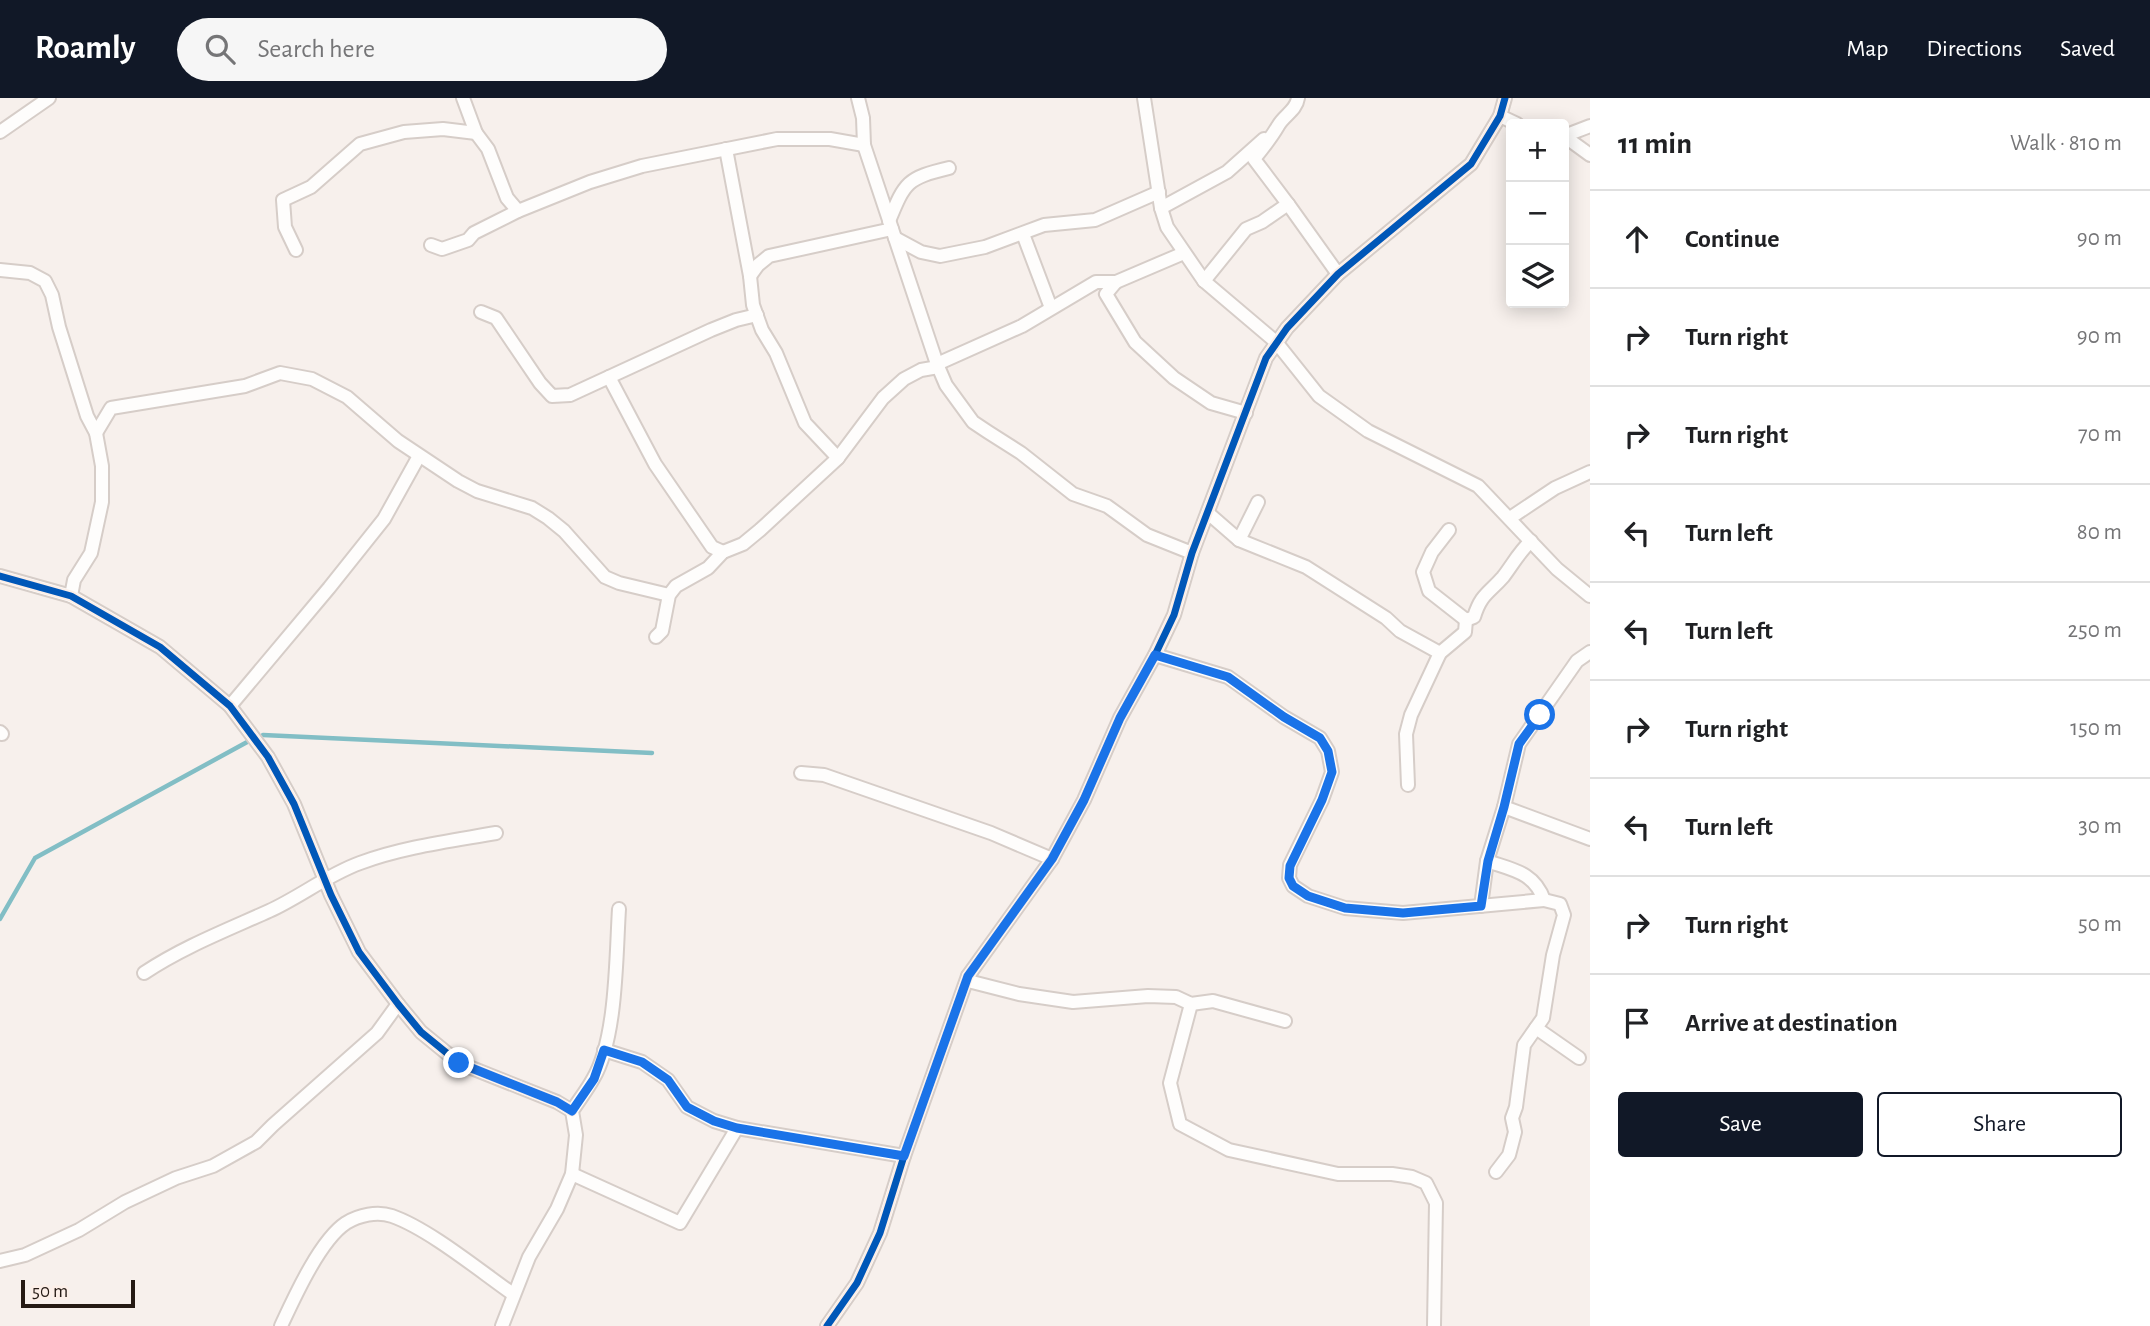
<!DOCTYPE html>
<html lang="en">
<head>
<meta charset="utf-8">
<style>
	:root { --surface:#fff; --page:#f6f6f6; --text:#202124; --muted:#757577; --line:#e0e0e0; --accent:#111827 }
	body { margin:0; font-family:"Alegreya Sans",sans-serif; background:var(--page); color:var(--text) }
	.controls { position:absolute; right:21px; top:21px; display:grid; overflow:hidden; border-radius:7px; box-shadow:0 4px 18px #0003 }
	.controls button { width:63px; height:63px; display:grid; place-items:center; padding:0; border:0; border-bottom:2px solid var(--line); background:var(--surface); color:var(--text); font:35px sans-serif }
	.scale { position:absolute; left:21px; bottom:18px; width:114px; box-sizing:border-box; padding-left:7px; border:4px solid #251a14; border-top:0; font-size:19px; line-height:24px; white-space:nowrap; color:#251a14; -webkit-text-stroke:5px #fcefe8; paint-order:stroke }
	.stop { position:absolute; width:21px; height:21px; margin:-16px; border:5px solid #1a73e8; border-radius:50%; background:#fff }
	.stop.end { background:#1a73e8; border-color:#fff; box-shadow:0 2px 7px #0008 }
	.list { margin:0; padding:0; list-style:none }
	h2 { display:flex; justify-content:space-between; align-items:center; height:91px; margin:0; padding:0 28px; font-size:30px }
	h2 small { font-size:23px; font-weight:400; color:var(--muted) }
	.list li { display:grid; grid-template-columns:46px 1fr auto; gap:21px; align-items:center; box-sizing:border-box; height:98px; padding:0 28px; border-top:2px solid var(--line) }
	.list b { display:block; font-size:26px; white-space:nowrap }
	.list em { font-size:23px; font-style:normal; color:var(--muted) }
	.actions { display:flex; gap:14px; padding:21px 28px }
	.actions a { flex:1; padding:16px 0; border:2px solid var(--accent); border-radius:7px; text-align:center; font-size:24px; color:var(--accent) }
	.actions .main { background:var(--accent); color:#fff }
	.icon { flex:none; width:38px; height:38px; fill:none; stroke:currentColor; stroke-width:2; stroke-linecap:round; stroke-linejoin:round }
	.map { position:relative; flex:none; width:1590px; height:1228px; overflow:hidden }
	header { display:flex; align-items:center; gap:42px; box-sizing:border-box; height:98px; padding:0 35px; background:var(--accent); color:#fff }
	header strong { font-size:33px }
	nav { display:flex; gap:38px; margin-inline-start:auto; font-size:24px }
	.search { width:490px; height:63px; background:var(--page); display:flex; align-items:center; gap:18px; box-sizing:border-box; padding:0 24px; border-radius:38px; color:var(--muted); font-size:26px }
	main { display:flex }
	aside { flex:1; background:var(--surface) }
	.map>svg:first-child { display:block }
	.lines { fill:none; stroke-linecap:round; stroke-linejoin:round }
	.stream { stroke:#82bec5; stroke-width:4.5 }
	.street-casing { stroke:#d6cdc8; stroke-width:16 }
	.street { stroke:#fefdfc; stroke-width:12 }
	.cycleway-casing { stroke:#fcefe8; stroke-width:11 }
	.cycleway { stroke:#0057b8; stroke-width:7 }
	.route { stroke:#1a73e8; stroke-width:9 }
</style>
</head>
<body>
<header>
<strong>Roamly</strong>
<div class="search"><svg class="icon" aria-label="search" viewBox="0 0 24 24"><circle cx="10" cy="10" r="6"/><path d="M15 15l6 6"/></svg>Search here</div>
<nav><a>Map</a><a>Directions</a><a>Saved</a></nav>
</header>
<main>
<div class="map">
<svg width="1590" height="1228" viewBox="0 0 1590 1228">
	<rect width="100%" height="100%" fill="#f7f0ec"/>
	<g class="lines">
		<!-- stream -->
		<g class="stream">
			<path d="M 263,637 L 652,655"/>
			<path d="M 0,821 L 35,760 L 249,643"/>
		</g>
		<!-- street casing -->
		<g class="street-casing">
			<g id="street">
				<path d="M 463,0 L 476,35 L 488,51 L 507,100 L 518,113"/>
				<path d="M 858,0 L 863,20 L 864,47 L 937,266 L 946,287 L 973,324 L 988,334 L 1021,355 L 1073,396 L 1107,408 L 1147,437 L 1192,455"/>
				<path d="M 1144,0 L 1161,110 L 1167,129 L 1204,183 L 1276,244 L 1319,298 L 1368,333 L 1478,388 L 1557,471 L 1590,498"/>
				<path d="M 1500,18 L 1517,26"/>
				<path d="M 0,34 L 49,0"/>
				<path d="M 1564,38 L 1590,57"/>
				<path d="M 1564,38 L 1590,28"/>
				<path d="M 726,51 L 750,178 L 753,207 L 762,232 L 776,255 L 805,325 L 838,360"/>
				<path d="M 1288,106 L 1338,176"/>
				<path d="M 1161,110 L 1227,74 L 1264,41"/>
				<path d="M 889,123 C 905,84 907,80 949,70"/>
				<path d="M 1023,136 L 1051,210"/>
				<path d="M 895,140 L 921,154 L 940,158 L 985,149 L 1044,127 L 1095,122 L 1159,94"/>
				<path d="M 431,147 L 442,151 L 468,142 L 474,135 L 518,113 L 590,84 L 642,68 L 777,41 L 830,41 L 864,47"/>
				<path d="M 296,152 L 285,129 L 283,102 L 311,89 L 360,46 L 404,34 L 443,31 L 476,35"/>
				<path d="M 0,172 L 30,175 L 45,183 L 52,197 L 59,229 L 87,318 L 96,335 L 102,368 L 102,404 L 91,455 L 74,482 L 71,498"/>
				<path d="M 750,178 L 758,167 L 769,158 L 892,131"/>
				<path d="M 1204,183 L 1246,131 L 1262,124 L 1288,106 L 1254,61 C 1263,50 1271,40 1278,28 C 1284,17 1296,13 1298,0"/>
				<path d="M 1116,184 L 1106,196 L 1135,244 L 1174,280 L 1211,305 L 1246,315"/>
				<path d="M 481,214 L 496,220 L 540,285 L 552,298 L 570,297 L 711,232 L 736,222 L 757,217"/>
				<path d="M 937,266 L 1022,228 L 1096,184 L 1116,184 L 1184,155"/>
				<path d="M 609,279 L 655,366 L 712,449 L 723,454"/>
				<path d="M 96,335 L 111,310 L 245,288 L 280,275 L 312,281 L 347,299 L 398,343 L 458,383 L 477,393 L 532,410 L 548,420 L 564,433 L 605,479 L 619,485 L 669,497"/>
				<path d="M 1208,415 L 1239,442 L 1306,469 L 1386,520 L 1400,533 L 1440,555 L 1465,534 L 1466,522"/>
				<path d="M 1510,420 L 1555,390 L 1590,374"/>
				<path d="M 1449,432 L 1432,454 L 1423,474 L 1429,493 L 1466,522 L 1474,519 C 1481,496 1489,495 1503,479 C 1513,466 1519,454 1531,443"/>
				<path d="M 1239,442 L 1258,404"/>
				<path d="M 0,478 L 71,498 L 160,549 L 230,608 L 268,659 L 294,706 L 331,797 L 359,854 L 398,906 L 421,934 L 459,965 L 557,1004 L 572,1013"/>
				<path d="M 656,539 L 662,533 L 669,497 L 676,488 L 708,470 L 723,454 L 743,446 L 760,432 L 838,360 L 883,300 L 904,281 L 921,272 L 938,269"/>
				<path d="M 1155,557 L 1228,579 L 1284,619 L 1320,640 L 1328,653 L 1332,674 L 1322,702 L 1290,767 L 1289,780 L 1293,788 L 1308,798 L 1345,810 L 1403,815 L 1544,802"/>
				<path d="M 230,608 L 329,490 L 384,421 L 419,358"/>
				<path d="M 0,634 L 2,636"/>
				<path d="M 801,675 L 824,677 L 991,735 L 1052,761"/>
				<path d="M 1408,687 L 1406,636 L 1411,617 L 1440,555"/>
				<path d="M 1504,709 L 1590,741"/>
				<path d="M 1487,763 C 1513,772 1534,774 1544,802 L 1560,806 L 1564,817 L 1553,857 L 1543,920 L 1524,947 L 1516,1009 L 1512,1020 L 1515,1034 L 1509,1057 L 1496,1074"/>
				<path d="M 1481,808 L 1487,763 L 1504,709 L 1519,646 L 1577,563 L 1590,554"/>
				<path d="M 144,875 C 183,849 227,832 269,813 C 300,799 327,777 360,765 C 403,749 451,743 496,735"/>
				<path d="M 968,878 L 972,884 L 1019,896 L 1073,904 L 1148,898 L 1176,899 L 1191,906 L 1213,903 L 1285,923"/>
				<path d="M 1191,906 L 1170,985 L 1180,1026 L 1229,1052 L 1338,1076 L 1392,1076 L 1412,1079 L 1426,1085 L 1436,1105 L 1434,1228"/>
				<path d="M 1536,930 L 1579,960"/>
				<path d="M 604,952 L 642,964 L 668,982 L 687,1009 L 714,1023 L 737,1030 L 904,1058"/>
				<path d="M 572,1076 L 680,1125 L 737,1030"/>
				<path d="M 0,1163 L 25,1157 L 79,1132 L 125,1104 L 176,1080 L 213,1068 L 256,1044 L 273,1027 L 377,935 L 398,906"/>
				<path d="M 281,1228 C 294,1200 320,1142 346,1125 C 359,1117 377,1113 392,1118 C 429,1131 480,1173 513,1196"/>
				<path d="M 502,1228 L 529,1159 L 557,1111 L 572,1076 L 576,1037 L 572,1013 C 579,1002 587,992 593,981 C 617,941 616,857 619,811"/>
				<path d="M 827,1228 L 857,1185 L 880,1135 L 904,1058 L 968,878 L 1052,761 L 1084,702 L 1120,620 L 1155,557 L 1174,517 L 1192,455 L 1266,260 L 1287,230 L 1338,176 L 1471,66 L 1500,18 L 1505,0"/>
			</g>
		</g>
		<!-- street -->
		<use href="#street" class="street"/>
		<!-- cycleway casing -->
		<g class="cycleway-casing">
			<g id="cycleway">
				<path d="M 0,478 L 71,498 L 160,549 L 230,608 L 268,659 L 294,706 L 331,797 L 359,854 L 398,906 L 421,934 L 459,965 L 557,1004 L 572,1013"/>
				<path d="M 827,1228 L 857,1185 L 880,1135 L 904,1058 L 968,878 L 1052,761 L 1084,702 L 1120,620 L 1155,557 L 1174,517 L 1192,455 L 1266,260 L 1287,230 L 1338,176 L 1471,66 L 1500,18 L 1505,0"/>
			</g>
		</g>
		<!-- cycleway -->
		<use href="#cycleway" class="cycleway"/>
	</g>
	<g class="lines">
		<!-- route -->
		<path class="route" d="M 459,965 L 557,1004 L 572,1013 L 594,981 L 604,952 L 642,964 L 668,982 L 687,1009 L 714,1023 L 737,1030 L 904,1058 L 968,878 L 1052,761 L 1084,702 L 1120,620 L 1155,557 L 1228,579 L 1284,619 L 1320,640 L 1328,653 L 1332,674 L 1322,702 L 1290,768 L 1289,780 L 1293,788 L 1308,798 L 1345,810 L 1403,815 L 1481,808 L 1488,763 L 1504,709 L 1519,646 L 1540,617"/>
	</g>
</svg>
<div class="controls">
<button>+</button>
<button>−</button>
<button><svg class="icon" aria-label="layers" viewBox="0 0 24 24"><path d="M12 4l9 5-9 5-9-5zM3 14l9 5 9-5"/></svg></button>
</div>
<div class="scale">50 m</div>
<div class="stop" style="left:1540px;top:617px"></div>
<div class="stop end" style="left:459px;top:965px"></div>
</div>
<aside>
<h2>11 min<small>Walk · 810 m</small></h2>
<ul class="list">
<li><svg class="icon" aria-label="ahead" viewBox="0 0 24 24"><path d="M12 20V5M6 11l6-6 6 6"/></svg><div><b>Continue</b></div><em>90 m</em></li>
<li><svg class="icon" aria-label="right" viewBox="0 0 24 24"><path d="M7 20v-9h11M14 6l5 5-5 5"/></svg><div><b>Turn right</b></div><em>90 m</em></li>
<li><svg class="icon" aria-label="right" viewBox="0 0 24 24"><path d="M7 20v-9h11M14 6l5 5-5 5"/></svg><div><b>Turn right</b></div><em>70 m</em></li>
<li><svg class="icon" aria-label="left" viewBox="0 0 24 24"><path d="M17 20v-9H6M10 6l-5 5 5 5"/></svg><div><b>Turn left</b></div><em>80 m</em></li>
<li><svg class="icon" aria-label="left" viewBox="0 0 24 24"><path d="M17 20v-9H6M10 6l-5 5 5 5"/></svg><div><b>Turn left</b></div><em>250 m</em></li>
<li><svg class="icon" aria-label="right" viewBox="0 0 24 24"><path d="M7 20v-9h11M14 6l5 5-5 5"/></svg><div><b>Turn right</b></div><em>150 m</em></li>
<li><svg class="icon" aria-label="left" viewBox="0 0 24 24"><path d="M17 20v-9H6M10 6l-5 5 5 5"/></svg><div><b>Turn left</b></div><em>30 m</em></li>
<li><svg class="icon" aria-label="right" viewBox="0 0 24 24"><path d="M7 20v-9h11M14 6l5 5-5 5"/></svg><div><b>Turn right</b></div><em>50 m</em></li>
<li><svg class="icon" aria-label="arrive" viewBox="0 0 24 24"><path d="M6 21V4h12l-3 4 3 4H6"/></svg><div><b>Arrive at destination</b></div></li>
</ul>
<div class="actions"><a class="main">Save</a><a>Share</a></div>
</aside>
</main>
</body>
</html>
